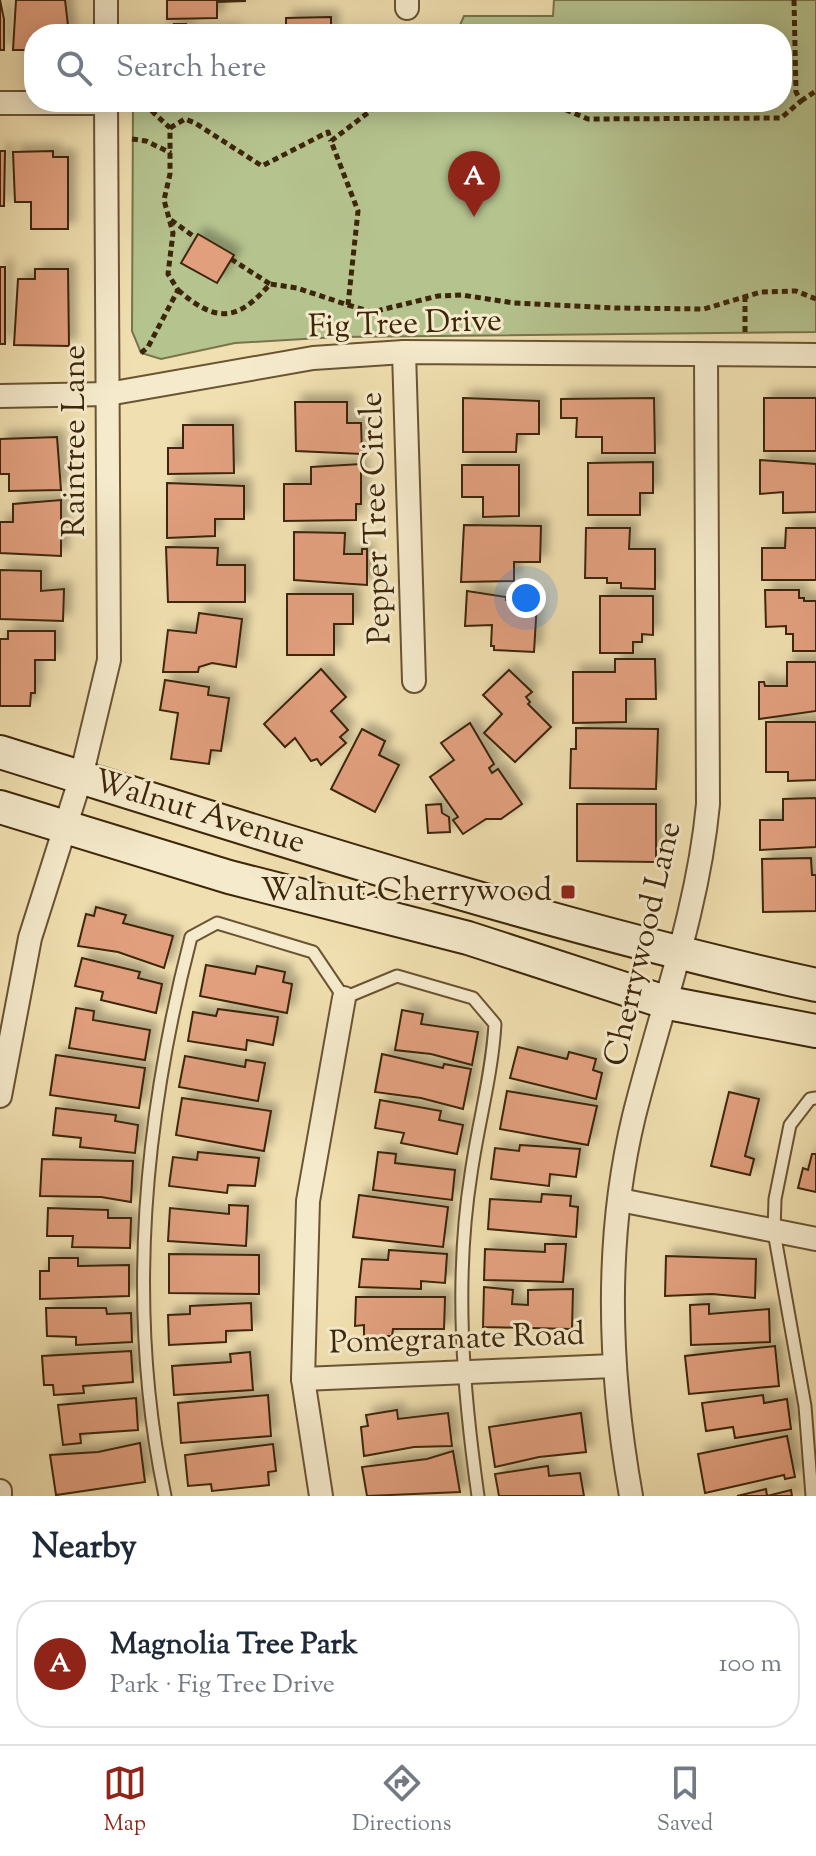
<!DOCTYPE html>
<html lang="en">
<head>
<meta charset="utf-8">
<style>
	:root { --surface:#fff; --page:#f2f2f3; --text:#1f2937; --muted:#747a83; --line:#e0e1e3; --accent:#8f2418 }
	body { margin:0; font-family:"Sorts Mill Goudy",serif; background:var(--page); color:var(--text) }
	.you { position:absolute; left:526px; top:598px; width:28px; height:28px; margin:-20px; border:6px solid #fff; border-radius:50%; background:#1a73e8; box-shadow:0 0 0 12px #1a73e833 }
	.badge { display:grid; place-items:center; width:52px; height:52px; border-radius:50%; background:var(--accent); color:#fff; font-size:26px; font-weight:700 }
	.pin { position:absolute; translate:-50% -66px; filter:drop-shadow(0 2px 4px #0008) }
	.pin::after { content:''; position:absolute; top:42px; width:28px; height:24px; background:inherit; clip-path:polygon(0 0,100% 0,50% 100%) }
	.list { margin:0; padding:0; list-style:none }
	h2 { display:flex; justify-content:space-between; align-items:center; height:104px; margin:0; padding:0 32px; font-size:34px }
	h2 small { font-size:26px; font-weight:400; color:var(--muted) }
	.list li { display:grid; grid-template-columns:52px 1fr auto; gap:24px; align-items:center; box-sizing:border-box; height:128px; margin:0 16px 16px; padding:0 16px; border:2px solid var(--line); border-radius:32px }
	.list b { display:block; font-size:30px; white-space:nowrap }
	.list p { margin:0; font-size:26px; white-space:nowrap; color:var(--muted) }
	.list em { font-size:26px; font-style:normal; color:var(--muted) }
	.icon { flex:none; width:44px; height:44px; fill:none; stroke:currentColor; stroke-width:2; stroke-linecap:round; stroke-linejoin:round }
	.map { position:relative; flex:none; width:816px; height:1496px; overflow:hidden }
	.search { position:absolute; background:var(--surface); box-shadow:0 4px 20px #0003; left:24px; right:24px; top:24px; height:88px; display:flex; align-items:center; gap:20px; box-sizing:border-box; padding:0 28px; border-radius:32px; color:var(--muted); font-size:30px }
	.sheet { height:248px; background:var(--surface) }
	nav { display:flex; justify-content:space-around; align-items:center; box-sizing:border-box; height:112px; border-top:2px solid var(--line); background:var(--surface); font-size:22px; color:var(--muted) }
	nav a { display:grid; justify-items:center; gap:4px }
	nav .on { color:var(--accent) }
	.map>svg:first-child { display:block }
	.green { fill:#b5c38f; stroke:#79744c; stroke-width:2 }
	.building { fill:#e19f7e; stroke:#3d2608; stroke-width:2; filter:url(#shadow) }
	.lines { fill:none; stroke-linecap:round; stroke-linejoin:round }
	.service-casing { stroke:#6a5432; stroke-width:15 }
	.minor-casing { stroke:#6a5432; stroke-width:26 }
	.secondary-casing { stroke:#3d2608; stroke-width:36 }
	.path { stroke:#3d2608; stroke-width:5; stroke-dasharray:6 4; stroke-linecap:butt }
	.service { stroke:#f5eacc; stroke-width:11 }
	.minor { stroke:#f5eacc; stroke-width:22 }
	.secondary { stroke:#f5eacc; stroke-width:32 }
	.poi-dot { fill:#8f2418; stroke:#f5eacc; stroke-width:3 }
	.labels { text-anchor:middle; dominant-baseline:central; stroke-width:6; stroke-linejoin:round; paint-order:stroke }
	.street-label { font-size:32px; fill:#3d2608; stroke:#f5eacc }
	.poi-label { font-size:32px; fill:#3d2608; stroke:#f5eacc; text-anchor:end }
</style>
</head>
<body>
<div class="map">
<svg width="816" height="1496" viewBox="0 0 816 1496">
	<defs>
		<filter id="shadow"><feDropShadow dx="7" dy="-7" stdDeviation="4" flood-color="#0004"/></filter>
	</defs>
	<rect width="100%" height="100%" fill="#f0dfb0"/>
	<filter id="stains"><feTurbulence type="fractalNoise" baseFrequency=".0025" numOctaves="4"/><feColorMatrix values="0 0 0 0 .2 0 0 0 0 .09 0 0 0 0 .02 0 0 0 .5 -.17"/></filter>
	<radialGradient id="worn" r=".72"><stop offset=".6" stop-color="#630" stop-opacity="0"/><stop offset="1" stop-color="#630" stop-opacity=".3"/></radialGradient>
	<!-- green -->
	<path class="green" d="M 554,0 L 816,0 L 816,332 L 337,337 L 235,343 L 161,359 L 141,353 L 132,331 L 133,102 L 782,102 L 782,34 L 456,34 L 464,16 L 553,16 Z"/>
	<!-- building -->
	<g class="building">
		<path d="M 0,0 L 4,19 L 4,50 L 0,50 Z"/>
		<path d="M 16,0 L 65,0 L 69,34 L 34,34 L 34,50 L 13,50 Z"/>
		<path d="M 167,0 L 245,0 L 245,1 L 217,2 L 217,18 L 167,19 Z"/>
		<path d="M 331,17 L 331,34 L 286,34 L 286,18 Z"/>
		<path d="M 174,24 L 186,24 L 187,31 L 234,31 L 234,34 L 162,34 L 162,29 L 174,28 Z"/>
		<path d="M 0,151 L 5,151 L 4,206 L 0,206 Z"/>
		<path d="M 53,151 L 53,157 L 68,157 L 68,229 L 31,229 L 31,202 L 15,202 L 13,152 Z"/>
		<path d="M 198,234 L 234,255 L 217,283 L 181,263 Z"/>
		<rect x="0" y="267" width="5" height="77"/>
		<path d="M 35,269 L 68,269 L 69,346 L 14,345 L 18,279 L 35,279 Z"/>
		<path d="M 463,398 L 539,401 L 539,434 L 517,434 L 516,452 L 463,452 Z"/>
		<path d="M 654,398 L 655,453 L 602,453 L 602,437 L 576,437 L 577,418 L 561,418 L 561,399 Z"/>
		<rect x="764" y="398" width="52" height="53"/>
		<path d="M 295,402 L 347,402 L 347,423 L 361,423 L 362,454 L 296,451 Z"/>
		<path d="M 183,425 L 233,425 L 234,473 L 168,474 L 168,448 L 183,448 Z"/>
		<path d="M 57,437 L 61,490 L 9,491 L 9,474 L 0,474 L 0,439 Z"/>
		<path d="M 760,460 L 816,464 L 816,512 L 783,513 L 783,492 L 760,494 Z"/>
		<path d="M 653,462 L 653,493 L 640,493 L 640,515 L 588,515 L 588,463 Z"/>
		<path d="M 361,464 L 361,504 L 356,504 L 356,520 L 284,521 L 284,484 L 311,484 L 311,467 Z"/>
		<path d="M 462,465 L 519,465 L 519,516 L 483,517 L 483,497 L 462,497 Z"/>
		<path d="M 167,483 L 244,486 L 244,519 L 215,519 L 215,536 L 167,538 Z"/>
		<path d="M 61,500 L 61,556 L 0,553 L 0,522 L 13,522 L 13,504 Z"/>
		<path d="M 464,525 L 541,526 L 540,562 L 514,562 L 514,581 L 461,582 Z"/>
		<path d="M 586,528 L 630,528 L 629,549 L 655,549 L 655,589 L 621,588 L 621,583 L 607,583 L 607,578 L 585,578 Z"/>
		<path d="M 786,528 L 816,528 L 816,580 L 762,580 L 762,548 L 785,548 Z"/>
		<path d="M 294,532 L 345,533 L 344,554 L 362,554 L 362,549 L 367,549 L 367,585 L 294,580 Z"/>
		<path d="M 166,547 L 218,548 L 217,565 L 245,565 L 245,602 L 168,602 Z"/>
		<path d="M 0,570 L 41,571 L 41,591 L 64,589 L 63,621 L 0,619 Z"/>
		<path d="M 765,590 L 799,590 L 799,598 L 804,598 L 804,601 L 816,601 L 816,651 L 793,651 L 793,634 L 786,634 L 786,626 L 766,627 Z"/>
		<path d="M 467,591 L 506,597 L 506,600 L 537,602 L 534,652 L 494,650 L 494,646 L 491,646 L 492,625 L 465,626 Z"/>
		<path d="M 287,594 L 353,594 L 353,624 L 334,624 L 334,655 L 287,655 Z"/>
		<path d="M 600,596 L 653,596 L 653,635 L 642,634 L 642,642 L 633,642 L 633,653 L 600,653 Z"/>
		<path d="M 199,613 L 242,619 L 236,667 L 212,663 L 199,667 L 198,672 L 163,672 L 168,630 L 196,633 Z"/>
		<path d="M 8,631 L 55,631 L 55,660 L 35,660 L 35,693 L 31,693 L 30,706 L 0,706 L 0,639 L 8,639 Z"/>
		<path d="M 615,659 L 655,659 L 656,699 L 626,699 L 626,722 L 573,723 L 573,672 L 615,672 Z"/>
		<path d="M 787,662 L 816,662 L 816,711 L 759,719 L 759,682 L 764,682 L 765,686 L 787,686 Z"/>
		<path d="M 321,669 L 346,697 L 331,711 L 348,730 L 340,737 L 346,743 L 321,765 L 317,759 L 311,761 L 295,738 L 285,747 L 264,724 Z"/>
		<path d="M 509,670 L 532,692 L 526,697 L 530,702 L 528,704 L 551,727 L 515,762 L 484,733 L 502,714 L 483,695 Z"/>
		<path d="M 165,680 L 209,687 L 208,695 L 229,698 L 221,751 L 211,750 L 209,764 L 171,759 L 178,713 L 160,710 Z"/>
		<path d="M 766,722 L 816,722 L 816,780 L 788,781 L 788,772 L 766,772 Z"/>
		<path d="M 470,723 L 494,764 L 489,768 L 492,773 L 498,769 L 522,804 L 501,819 L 486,819 L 463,834 L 453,820 L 458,817 L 430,777 L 454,760 L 441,743 Z"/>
		<path d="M 576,728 L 658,729 L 656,789 L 570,788 L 571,749 L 576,749 Z"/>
		<path d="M 362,729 L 385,741 L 379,755 L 399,765 L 375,812 L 331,789 Z"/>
		<path d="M 816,798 L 816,847 L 760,850 L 760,820 L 783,820 L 783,799 Z"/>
		<path d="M 441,804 L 442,813 L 449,817 L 450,832 L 428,833 L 426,805 Z"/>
		<path d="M 577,804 L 656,804 L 656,862 L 577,861 Z"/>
		<path d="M 811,858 L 812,875 L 816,875 L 816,911 L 763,912 L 762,859 Z"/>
		<path d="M 96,907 L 126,915 L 123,923 L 173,936 L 164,968 L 118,952 L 78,946 L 86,914 L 94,916 Z"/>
		<path d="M 82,958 L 140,972 L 138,978 L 162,984 L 156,1013 L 101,1000 L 103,992 L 75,986 Z"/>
		<path d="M 206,965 L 255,974 L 257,966 L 285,972 L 283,982 L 292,984 L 287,1013 L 200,996 Z"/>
		<path d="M 76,1008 L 94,1011 L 93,1020 L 150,1030 L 145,1060 L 69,1048 Z"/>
		<path d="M 218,1009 L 278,1017 L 273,1045 L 247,1040 L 246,1050 L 188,1041 L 193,1012 L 216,1016 Z"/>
		<path d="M 402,1010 L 423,1014 L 421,1024 L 478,1032 L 472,1065 L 431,1054 L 395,1050 Z"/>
		<path d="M 518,1047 L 567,1059 L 569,1052 L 596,1059 L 593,1070 L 602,1073 L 596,1099 L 510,1078 Z"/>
		<path d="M 382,1054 L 443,1068 L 444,1064 L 471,1069 L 463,1109 L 421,1098 L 375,1092 Z"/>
		<path d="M 56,1055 L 145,1068 L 139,1108 L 50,1095 Z"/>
		<path d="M 185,1056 L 245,1067 L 246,1060 L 265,1063 L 258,1101 L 179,1087 Z"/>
		<path d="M 507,1091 L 597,1106 L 588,1145 L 500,1129 Z"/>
		<path d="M 729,1092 L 759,1099 L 745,1156 L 754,1159 L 750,1175 L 711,1166 Z"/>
		<path d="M 182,1098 L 271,1111 L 264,1151 L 176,1135 Z"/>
		<path d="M 380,1100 L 441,1111 L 439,1120 L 463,1125 L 457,1154 L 401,1143 L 404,1133 L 375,1128 Z"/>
		<path d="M 56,1108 L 116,1115 L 115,1121 L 138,1125 L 135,1153 L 80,1147 L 81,1138 L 53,1135 Z"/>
		<path d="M 520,1145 L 580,1149 L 576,1177 L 550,1174 L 549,1186 L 491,1179 L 495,1148 L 519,1151 Z"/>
		<path d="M 198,1152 L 259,1158 L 255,1186 L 228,1185 L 227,1193 L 169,1186 L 173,1157 L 197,1160 Z"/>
		<path d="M 378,1152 L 396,1154 L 395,1163 L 455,1170 L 452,1200 L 373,1190 Z"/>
		<path d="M 812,1154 L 816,1154 L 816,1192 L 798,1188 L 803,1168 L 808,1170 Z"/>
		<path d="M 42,1159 L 133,1161 L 131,1202 L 101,1197 L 40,1196 Z"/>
		<path d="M 542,1194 L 571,1196 L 570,1206 L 578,1207 L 576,1237 L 488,1229 L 490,1199 L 541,1202 Z"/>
		<path d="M 359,1195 L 448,1207 L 443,1247 L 353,1237 Z"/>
		<path d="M 229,1205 L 248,1206 L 246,1246 L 168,1241 L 170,1208 L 229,1214 Z"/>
		<path d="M 48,1208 L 108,1210 L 108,1218 L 131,1218 L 130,1248 L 72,1247 L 73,1236 L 47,1236 Z"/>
		<path d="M 545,1244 L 566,1244 L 563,1282 L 484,1280 L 485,1249 L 545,1252 Z"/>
		<path d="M 389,1250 L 447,1254 L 445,1283 L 421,1281 L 421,1289 L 359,1287 L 362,1259 L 388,1260 Z"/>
		<path d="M 169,1254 L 259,1255 L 259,1294 L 169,1293 Z"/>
		<path d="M 666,1256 L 756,1259 L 755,1298 L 712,1294 L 665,1296 Z"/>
		<path d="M 49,1258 L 78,1258 L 78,1266 L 129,1265 L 129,1296 L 40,1299 L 40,1271 L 49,1271 Z"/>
		<path d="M 484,1287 L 513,1290 L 512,1304 L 528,1305 L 528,1290 L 573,1289 L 572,1329 L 483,1327 Z"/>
		<path d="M 356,1297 L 445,1297 L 444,1329 L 393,1329 L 392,1336 L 364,1336 L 364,1325 L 355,1326 Z"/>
		<path d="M 251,1303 L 252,1330 L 226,1331 L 226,1342 L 169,1345 L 168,1315 L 190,1314 L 190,1306 Z"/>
		<path d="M 709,1304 L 709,1314 L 769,1309 L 770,1342 L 691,1345 L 690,1305 Z"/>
		<path d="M 46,1308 L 106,1308 L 107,1314 L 131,1313 L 132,1342 L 76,1345 L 76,1337 L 47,1336 Z"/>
		<path d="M 775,1346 L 779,1386 L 689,1394 L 685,1356 Z"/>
		<path d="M 131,1351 L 133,1382 L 83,1386 L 84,1393 L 54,1395 L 53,1385 L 44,1385 L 42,1356 Z"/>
		<path d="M 250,1352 L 253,1390 L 174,1395 L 172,1366 L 231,1362 L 230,1354 Z"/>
		<path d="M 268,1395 L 271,1436 L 181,1443 L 178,1403 Z"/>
		<path d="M 763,1395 L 764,1403 L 787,1399 L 791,1429 L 735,1438 L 733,1427 L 706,1431 L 702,1403 Z"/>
		<path d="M 136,1398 L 138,1430 L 80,1434 L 81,1443 L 63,1445 L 58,1405 Z"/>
		<path d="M 397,1410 L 398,1419 L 448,1413 L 452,1446 L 414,1447 L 364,1456 L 361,1427 L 368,1426 L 366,1415 Z"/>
		<path d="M 581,1413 L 586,1452 L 539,1457 L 495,1467 L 489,1427 Z"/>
		<path d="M 787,1436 L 795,1477 L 785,1479 L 784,1475 L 705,1493 L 698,1454 Z"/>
		<path d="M 140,1443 L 145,1482 L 56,1495 L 50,1455 L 98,1452 Z"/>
		<path d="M 273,1444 L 276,1471 L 268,1472 L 269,1485 L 212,1491 L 211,1484 L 188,1486 L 185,1455 Z"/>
		<path d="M 453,1451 L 460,1492 L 367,1496 L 362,1467 L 427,1459 Z"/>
		<path d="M 548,1466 L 549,1476 L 580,1473 L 584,1496 L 499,1496 L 495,1474 Z"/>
		<path d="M 766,1489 L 767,1496 L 791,1490 L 792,1496 L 737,1496 Z"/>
	</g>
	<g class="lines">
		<!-- service casing -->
		<g class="service-casing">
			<g id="service">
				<path d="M 165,1496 C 126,1311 144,1118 191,937 L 217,923 L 313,952 L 344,998 L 397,976 L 473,998 L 495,1024 C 492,1075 478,1124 471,1174 C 454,1281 463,1390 478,1496"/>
				<path d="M 812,1496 L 805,1406 L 774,1232 L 775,1199 L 790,1125 L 810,1099 L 816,1098"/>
			</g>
		</g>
		<!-- minor casing -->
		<g class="minor-casing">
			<g id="minor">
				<path d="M 407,0 L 407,8"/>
				<path d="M 106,34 L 106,0"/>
				<path d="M 0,103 L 106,103"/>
				<path d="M 404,352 L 414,681"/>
				<path d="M 0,396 L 108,394 L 313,358 L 404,352 L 816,355"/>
				<path d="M 0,1096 L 30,938 L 81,777 L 109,660 L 106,102"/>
				<path d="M 620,1200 L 816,1239"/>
				<path d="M 303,1379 L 613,1366"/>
				<path d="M 0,1491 L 0,1496"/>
				<path d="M 321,1496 L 303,1379 L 308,1201 L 344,998"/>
				<path d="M 631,1496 C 609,1372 604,1240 634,1116 C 660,1012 698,912 708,804 L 706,355"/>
			</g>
		</g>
		<!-- secondary casing -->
		<g class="secondary-casing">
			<g id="secondary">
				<path d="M 0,752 C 270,836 540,924 816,985"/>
				<path d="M 0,807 L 229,877 L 468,938 L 668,1003 L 816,1031"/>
			</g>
		</g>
		<!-- path -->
		<g class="path">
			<path d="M 801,101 L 816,91"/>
			<path d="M 547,102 L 588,119 L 781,118 L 801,101 L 796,92 L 794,0"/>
			<path d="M 170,128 L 185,119 L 195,123 L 262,166 L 328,132 L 331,141"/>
			<path d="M 132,139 L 146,141 L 171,153"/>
			<path d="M 171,220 L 196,238"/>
			<path d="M 231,259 L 270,284"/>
			<path d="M 178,290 C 216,323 237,322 270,284 L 297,288 L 348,305 L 358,211 L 331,141 L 382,102"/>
			<path d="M 745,296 L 745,333"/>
			<path d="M 348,305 L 372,312 L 438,296 L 462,295 L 514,303 L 615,308 L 704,309 L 761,292 L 796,291 L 816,299"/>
			<path d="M 141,353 L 148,347 L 178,290 L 168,274 L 173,233 L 164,200 L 170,174 L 170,128 L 142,102"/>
		</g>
		<!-- service -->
		<use href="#service" class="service"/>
		<!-- minor -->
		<use href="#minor" class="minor"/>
		<!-- secondary -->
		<use href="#secondary" class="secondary"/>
	</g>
	<!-- markers -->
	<rect class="poi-dot" x="560" y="884" width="16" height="16" rx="4"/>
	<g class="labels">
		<!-- street labels -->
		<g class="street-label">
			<text transform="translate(405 325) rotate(-2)">Fig Tree Drive</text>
			<text transform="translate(76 441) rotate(-90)">Raintree Lane</text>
			<text transform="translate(377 518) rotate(-92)">Pepper Tree Circle</text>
			<text transform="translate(199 813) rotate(17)">Walnut Avenue</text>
			<text transform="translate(644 944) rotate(-77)">Cherrywood Lane</text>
			<text transform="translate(457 1340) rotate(-2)">Pomegranate Road</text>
		</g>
		<!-- poi labels -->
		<g class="poi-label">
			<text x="552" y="892">Walnut-Cherrywood</text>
		</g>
	</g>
	<rect width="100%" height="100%" filter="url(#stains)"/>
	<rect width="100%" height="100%" fill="url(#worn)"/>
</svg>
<div class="you"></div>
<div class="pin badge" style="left:474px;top:217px">A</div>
<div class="search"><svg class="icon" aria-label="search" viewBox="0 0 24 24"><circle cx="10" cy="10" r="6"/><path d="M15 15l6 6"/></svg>Search here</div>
</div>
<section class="sheet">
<h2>Nearby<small></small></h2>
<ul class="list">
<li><span class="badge">A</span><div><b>Magnolia Tree Park</b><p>Park · Fig Tree Drive</p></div><em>100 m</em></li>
</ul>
</section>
<nav>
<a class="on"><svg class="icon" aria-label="map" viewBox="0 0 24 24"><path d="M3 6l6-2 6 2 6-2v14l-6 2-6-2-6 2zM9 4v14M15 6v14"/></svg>Map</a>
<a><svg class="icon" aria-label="directions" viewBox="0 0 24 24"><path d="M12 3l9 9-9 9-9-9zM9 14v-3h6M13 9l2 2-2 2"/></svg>Directions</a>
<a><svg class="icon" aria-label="saved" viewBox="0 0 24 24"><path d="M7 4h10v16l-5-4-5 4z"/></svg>Saved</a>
</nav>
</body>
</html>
